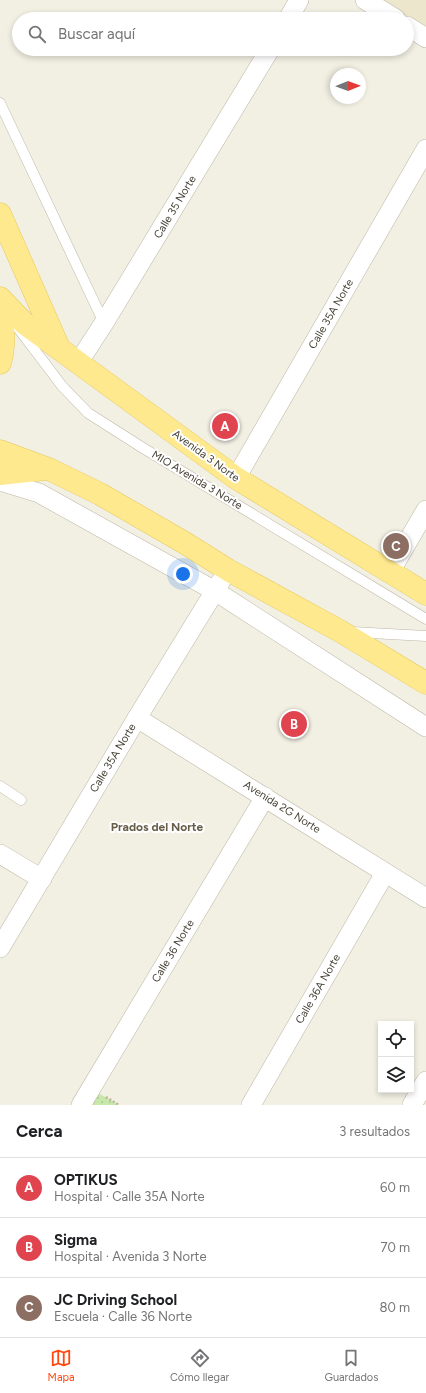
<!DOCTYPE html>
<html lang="es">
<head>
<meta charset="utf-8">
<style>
	:root { --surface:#fff; --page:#f6f6f6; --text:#202124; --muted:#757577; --line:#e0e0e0; --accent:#ff480d }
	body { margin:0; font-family:Figtree,sans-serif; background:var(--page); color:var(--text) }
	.controls { position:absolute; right:12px; bottom:12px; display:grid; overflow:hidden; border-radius:0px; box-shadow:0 2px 6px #0003 }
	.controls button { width:36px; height:36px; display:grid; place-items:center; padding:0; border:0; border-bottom:1px solid var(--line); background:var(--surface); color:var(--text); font:20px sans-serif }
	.compass { position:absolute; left:330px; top:68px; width:36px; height:36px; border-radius:50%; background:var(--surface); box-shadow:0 2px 6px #0003; rotate:89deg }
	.you { position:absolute; left:183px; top:574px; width:14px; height:14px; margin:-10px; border:3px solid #fff; border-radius:50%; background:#1a73e8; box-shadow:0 0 0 6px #1a73e833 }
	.badge { display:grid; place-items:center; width:26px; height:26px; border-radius:50%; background:var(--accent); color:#fff; font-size:13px; font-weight:700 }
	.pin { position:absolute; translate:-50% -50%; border:2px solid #fff; box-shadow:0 1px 4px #0006 }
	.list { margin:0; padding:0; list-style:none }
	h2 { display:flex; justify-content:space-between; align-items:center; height:52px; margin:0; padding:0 16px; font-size:17px }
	h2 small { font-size:13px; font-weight:400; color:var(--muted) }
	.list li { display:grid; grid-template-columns:26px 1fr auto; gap:12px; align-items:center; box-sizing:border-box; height:60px; padding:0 16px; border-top:1px solid var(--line) }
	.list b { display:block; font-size:15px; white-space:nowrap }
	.list p { margin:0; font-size:13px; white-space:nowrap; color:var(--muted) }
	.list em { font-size:13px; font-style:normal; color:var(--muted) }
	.icon { flex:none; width:22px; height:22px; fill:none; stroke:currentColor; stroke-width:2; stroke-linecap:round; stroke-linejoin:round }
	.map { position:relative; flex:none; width:426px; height:1105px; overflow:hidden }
	.search { position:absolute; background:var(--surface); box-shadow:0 2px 6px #0003; left:12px; right:12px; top:12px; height:44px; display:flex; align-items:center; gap:10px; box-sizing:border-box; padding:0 14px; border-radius:22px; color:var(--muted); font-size:15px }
	.sheet { height:232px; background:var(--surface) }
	nav { display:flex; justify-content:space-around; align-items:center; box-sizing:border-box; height:56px; border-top:1px solid var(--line); background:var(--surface); font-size:11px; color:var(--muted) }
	nav a { display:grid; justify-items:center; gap:2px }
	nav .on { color:var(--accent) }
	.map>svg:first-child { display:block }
	.education { fill:#ece6cc }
	.park { fill:url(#park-dots) }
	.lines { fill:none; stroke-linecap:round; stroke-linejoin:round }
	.lane-casing { stroke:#beb7a6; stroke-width:11 }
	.street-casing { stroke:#beb7a6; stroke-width:20 }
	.primary-casing { stroke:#e6c95d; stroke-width:23 }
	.path { stroke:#c0b596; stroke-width:2.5; stroke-dasharray:2 2; stroke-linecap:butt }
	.lane { stroke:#fff; stroke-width:10 }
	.street { stroke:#fff; stroke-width:19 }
	.primary { stroke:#ffe98f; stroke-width:22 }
	.labels { text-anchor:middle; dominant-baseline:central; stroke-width:4; stroke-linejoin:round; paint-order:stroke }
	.street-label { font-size:11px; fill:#443f33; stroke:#fff }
	.neighbourhood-label { font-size:12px; font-weight:bold; fill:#675e4a; stroke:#fff }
</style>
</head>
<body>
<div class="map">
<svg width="426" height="1105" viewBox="0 0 426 1105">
	<defs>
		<pattern id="park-dots" width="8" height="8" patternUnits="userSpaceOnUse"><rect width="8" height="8" fill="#c7e8aa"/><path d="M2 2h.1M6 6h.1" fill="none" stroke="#acc893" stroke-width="1.8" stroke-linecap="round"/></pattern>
	</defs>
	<rect width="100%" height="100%" fill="#f2efe3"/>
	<!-- education -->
	<path class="education" d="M 365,0 L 426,0 L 426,38 Z"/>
	<!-- park -->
	<path class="park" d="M 91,1089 L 119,1105 L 81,1105 Z"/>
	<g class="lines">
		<!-- lane casing -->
		<g class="lane-casing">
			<g id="lane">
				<path d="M 0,103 L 104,323"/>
				<path d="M 18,328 L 62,386 L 88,413 L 143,448 L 426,619"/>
				<path d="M 352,632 L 426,636"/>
				<path d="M 0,786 L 21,800"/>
			</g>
		</g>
		<!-- street casing -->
		<g class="street-casing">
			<g id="street">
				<path d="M 365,0 L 396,19"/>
				<path d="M 288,19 L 299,0"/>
				<path d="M 407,26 L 426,38"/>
				<path d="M 78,363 L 104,323 L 270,49"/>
				<path d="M 236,478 L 426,149"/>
				<path d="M 0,481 L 39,493 L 215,591 L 426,727"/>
				<path d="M 390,572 L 426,510"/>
				<path d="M 137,718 L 426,898"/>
				<path d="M 0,854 L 42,879"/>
				<path d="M 0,948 L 137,718 L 221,581"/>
				<path d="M 81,1105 L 265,797"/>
				<path d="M 251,1105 L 385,873"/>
				<path d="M 412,1105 L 426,1081"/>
			</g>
		</g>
		<!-- primary casing -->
		<g class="primary-casing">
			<g id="primary">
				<path d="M 0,214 L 59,348"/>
				<path d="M 0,298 L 24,323 L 236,478 L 426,594"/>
				<path d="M 0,308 C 4,325 5,347 0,363"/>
				<path d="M 0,451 L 49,469 L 100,494 L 185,543 L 228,570 L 340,631 L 426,683"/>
				<path d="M 0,474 L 45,469"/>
			</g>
		</g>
		<!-- path -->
		<path class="path" d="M 106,1097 L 119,1105"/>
		<!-- lane -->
		<use href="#lane" class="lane"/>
		<!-- street -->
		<use href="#street" class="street"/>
		<!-- primary -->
		<use href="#primary" class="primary"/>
	</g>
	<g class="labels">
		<!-- street labels -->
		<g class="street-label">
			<text transform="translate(175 207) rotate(-59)">Calle 35 Norte</text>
			<text transform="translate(331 314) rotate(-60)">Calle 35A Norte</text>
			<text transform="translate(206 456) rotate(36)">Avenida 3 Norte</text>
			<text transform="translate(197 480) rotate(31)">MIO Avenida 3 Norte</text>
			<text transform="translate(113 758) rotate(-59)">Calle 35A Norte</text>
			<text transform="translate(282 807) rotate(32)">Avenida 2G Norte</text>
			<text transform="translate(173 951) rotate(-59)">Calle 36 Norte</text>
			<text transform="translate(318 989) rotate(-60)">Calle 36A Norte</text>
		</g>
		<!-- neighbourhood labels -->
		<g class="neighbourhood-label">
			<text x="157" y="827">Prados del Norte</text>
		</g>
	</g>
</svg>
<div class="controls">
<button><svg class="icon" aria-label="locate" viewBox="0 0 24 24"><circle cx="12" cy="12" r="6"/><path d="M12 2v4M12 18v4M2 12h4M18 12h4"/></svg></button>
<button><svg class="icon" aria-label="layers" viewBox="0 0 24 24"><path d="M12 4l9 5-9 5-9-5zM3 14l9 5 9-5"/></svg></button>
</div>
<svg class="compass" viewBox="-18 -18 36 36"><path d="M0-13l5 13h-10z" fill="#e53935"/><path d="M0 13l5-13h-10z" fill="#757577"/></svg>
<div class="you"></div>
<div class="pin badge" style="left:225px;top:426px;background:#e0444e">A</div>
<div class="pin badge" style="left:294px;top:724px;background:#e0444e">B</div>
<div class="pin badge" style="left:396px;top:546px;background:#8d6e63">C</div>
<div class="search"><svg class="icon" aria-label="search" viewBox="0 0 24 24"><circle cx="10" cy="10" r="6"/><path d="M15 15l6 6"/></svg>Buscar aquí</div>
</div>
<section class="sheet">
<h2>Cerca<small>3 resultados</small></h2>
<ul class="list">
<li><span class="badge" style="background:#e0444e">A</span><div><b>OPTIKUS</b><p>Hospital · Calle 35A Norte</p></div><em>60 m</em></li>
<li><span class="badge" style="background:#e0444e">B</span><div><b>Sigma</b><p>Hospital · Avenida 3 Norte</p></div><em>70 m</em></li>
<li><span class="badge" style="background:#8d6e63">C</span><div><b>JC Driving School</b><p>Escuela · Calle 36 Norte</p></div><em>80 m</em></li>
</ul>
</section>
<nav>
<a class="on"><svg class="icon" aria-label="map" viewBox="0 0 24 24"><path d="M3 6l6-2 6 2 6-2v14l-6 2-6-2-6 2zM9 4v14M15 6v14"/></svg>Mapa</a>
<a><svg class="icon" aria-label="directions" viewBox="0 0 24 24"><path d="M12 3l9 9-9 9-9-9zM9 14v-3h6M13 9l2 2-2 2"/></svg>Cómo llegar</a>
<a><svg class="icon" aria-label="saved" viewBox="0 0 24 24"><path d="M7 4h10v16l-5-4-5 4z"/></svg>Guardados</a>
</nav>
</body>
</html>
